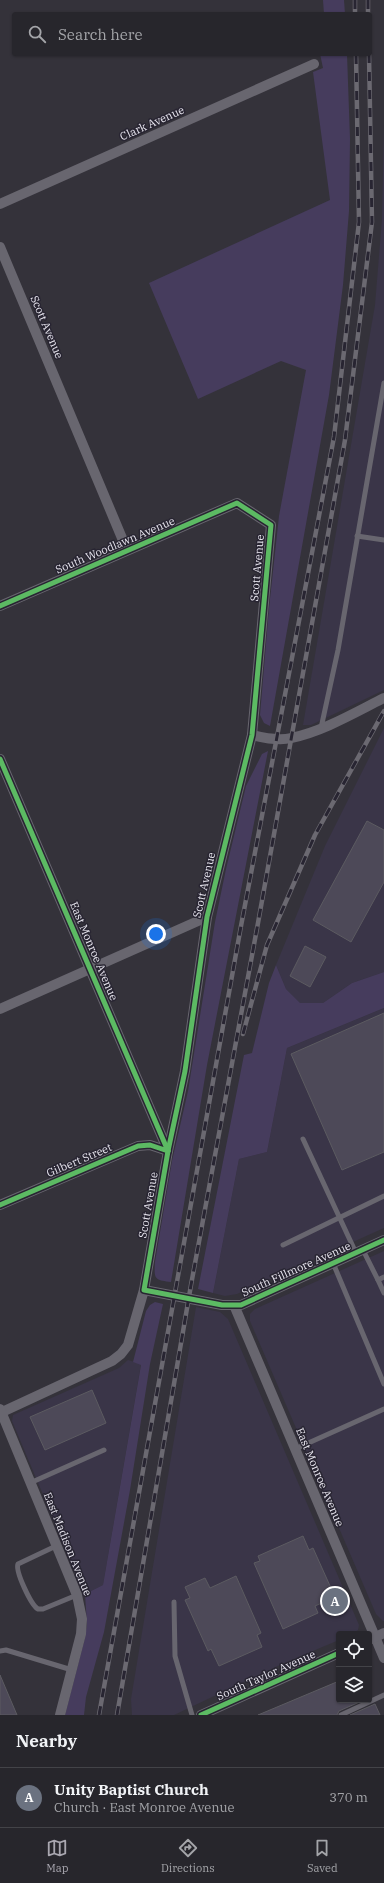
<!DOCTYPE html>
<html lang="en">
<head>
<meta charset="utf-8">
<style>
	:root { --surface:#27262c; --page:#333238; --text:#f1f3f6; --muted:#a4a5a9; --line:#434348; --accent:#a9a7b0 }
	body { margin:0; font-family:"IBM Plex Serif",serif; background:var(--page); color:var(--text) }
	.controls { position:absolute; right:12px; bottom:12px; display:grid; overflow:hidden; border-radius:4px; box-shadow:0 1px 3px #0004 }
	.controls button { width:36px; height:36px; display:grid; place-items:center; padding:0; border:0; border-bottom:1px solid var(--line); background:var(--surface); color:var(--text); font:20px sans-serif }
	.you { position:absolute; left:156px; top:934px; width:14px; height:14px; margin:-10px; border:3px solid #fff; border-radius:50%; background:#1a73e8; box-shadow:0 0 0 6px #1a73e833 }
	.badge { display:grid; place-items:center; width:26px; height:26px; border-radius:50%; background:var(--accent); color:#fff; font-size:13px; font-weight:700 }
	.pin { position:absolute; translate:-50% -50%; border:2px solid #fff; box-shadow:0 1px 4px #0006 }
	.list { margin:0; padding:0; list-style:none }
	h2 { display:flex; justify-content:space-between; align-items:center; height:52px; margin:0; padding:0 16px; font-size:17px }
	h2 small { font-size:13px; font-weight:400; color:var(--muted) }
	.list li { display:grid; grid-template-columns:26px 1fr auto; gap:12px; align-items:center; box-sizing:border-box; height:60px; padding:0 16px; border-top:1px solid var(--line) }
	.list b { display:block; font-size:15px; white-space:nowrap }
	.list p { margin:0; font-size:13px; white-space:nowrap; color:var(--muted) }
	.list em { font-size:13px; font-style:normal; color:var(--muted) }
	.icon { flex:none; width:22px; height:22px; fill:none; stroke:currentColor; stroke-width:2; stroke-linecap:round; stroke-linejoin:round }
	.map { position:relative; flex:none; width:384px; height:1715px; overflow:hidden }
	.search { position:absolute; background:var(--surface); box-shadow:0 1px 3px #0004; left:12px; right:12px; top:12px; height:44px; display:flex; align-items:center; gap:10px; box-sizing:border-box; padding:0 14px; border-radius:4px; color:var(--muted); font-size:15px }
	.sheet { height:112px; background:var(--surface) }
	nav { display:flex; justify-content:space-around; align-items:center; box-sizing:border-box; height:56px; border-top:1px solid var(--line); background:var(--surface); font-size:11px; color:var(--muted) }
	nav a { display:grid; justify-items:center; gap:2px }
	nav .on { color:var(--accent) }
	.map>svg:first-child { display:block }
	.built { fill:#3a3548 }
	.green { fill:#463c5d }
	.building { fill:#4d4958; stroke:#5c5b61 }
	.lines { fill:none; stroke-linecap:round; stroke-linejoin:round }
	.lane { stroke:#68666f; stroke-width:5 }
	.street { stroke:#68666f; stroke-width:10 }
	.rail-casing { stroke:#6b6971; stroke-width:4.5 }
	.rail { stroke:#282532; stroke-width:3; stroke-dasharray:9; stroke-linecap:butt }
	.cycleway-casing { stroke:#282532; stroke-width:8 }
	.cycleway { stroke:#5cba63; stroke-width:5 }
	.labels { text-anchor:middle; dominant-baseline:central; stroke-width:3; stroke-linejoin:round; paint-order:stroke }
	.street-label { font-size:11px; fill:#e8e6ef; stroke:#282532 }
</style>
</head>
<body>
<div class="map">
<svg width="384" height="1715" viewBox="0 0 384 1715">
	<rect width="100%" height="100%" fill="#34323a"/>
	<!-- built -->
	<g class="built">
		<path d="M 384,125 L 384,690 L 311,725 L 303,725 L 375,305 L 382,219 Z"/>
		<path d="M 384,728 L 384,972 L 352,983 L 323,1003 L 299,1003 L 286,989 L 276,965 L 325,846 Z"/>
		<path d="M 384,1008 L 384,1228 L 237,1294 L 225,1296 L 213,1293 L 239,1159 L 267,1152 L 287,1048 Z"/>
		<path d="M 384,1251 L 384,1621 L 383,1621 L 376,1614 L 250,1321 L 250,1314 L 255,1309 Z"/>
		<path d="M 196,1307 L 220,1312 L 228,1319 L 359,1625 L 358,1630 L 353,1634 L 339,1634 L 339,1640 L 282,1664 L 174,1715 L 132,1715 L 131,1699 Z"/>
		<path d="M 128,1360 L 141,1364 L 103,1585 L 85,1594 L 12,1421 L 13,1415 L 119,1368 Z"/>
	</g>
	<!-- green -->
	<g class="green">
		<path d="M 323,0 L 344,0 L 345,14 L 324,14 Z"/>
		<path d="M 320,54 L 347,54 L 350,139 L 349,211 L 343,285 L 329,395 L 270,726 L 264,723 L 260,715 L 269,608 L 279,516 L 306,370 L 281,361 L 198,399 L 149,283 L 330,200 L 313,72 L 323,68 Z"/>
		<path d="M 268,751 L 207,1065 L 171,1282 C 154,1280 154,1279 155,1262 L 172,1161 L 188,1091 L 215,922 L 226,869 L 246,786 L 262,754 Z"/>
		<path d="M 276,965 L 286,989 L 300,1003 L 323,1003 L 352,983 L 384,972 L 384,1008 L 287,1048 L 267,1152 L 239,1159 L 213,1293 L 198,1289 L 244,1055 L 252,1053 L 269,983 Z"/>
		<path d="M 155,1302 L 163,1304 L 150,1364 L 130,1490 L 104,1632 L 86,1697 L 84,1715 L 65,1715 L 85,1638 L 87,1624 L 85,1594 L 103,1585 L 141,1365 L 133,1362 L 146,1311 L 150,1305 Z"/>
	</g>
	<!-- building -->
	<g class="building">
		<path d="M 367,821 L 384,830 L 384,882 L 351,942 L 313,920 Z"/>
		<path d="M 305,946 L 326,957 L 310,987 L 290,976 Z"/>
		<path d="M 384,1013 L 384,1152 L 342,1170 L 291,1054 Z"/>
		<path d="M 92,1390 L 106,1423 L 45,1450 L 30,1417 Z"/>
		<path d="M 303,1536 L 309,1550 L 313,1548 L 335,1597 L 315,1606 L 318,1613 L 283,1629 L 254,1563 L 260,1561 L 258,1556 Z"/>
		<path d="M 236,1576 L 261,1633 L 257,1635 L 262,1647 L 219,1666 L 211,1649 L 208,1651 L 185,1600 L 190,1598 L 185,1587 L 205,1578 L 210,1588 Z"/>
		<path d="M 0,1675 L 17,1715 L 0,1715 Z"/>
		<path d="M 339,1681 L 339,1700 L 364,1700 L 339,1711 L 337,1715 L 258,1715 Z"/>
		<path d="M 375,1704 L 380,1715 L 350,1715 Z"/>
	</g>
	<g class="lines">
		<!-- lane -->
		<g class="lane">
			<path d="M 357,536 L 384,540"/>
			<path d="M 321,728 L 338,650 L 384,383"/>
			<path d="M 303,1139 L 356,1253"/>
			<path d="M 283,1245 L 384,1196"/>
			<path d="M 363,1250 L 378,1280 L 384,1277"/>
			<path d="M 333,1263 L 384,1384"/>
			<path d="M 378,1280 L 384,1293"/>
			<path d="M 295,1449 L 384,1409"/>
			<path d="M 30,1483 L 104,1450"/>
			<path d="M 56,1546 L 18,1564 C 15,1571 31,1605 38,1609 L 43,1609 L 77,1595"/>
			<path d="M 174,1602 L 175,1656 L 192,1715"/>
			<path d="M 0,1651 L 6,1650 L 72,1670"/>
			<path d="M 341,1715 L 384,1695"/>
		</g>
		<!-- street -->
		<g class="street">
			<path d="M 0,204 L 314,64"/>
			<path d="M 0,247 L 127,550"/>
			<path d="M 0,606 L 237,503 L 271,525 L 252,735 L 207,917 L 185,1071 L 168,1151 L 144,1290 L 128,1345 L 121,1354 L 112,1361 L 0,1413"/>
			<path d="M 252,735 C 264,738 279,741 291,738 C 322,732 356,712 384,698"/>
			<path d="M 0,759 L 168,1151"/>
			<path d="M 0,1009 L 207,917"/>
			<path d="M 0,1205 L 138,1146 L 150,1145 L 168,1151"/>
			<path d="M 144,1290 L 222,1305 L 241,1305 L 384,1240"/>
			<path d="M 234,1305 L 384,1658"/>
			<path d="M 0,1409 L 77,1595 L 82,1619 L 81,1634 L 60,1715"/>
			<path d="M 369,1640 L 384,1633"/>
			<path d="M 201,1715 L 339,1653"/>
		</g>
		<!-- rail casing -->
		<g class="rail-casing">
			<g id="rail">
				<path d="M 355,0 L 355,14"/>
				<path d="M 368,0 L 368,14"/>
				<path d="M 243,1034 L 267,945 L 315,835 L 384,711"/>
				<path d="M 99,1715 L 241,926 L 334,437 L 359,222 L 356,54"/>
				<path d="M 117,1715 L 191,1285 L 258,923 L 345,440 L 372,222 L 369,54"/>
			</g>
		</g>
		<!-- rail -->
		<use href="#rail" class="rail"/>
		<!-- cycleway casing -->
		<g class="cycleway-casing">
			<g id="cycleway">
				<path d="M 0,606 L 237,503 L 271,525 L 252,735 L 207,917 L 185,1071 L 168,1151 L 144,1290 L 222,1305 L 241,1305 L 384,1240"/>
				<path d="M 0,759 L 168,1151"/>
				<path d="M 0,1205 L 138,1146 L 150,1145 L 168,1151"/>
				<path d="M 201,1715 L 339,1653"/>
			</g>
		</g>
		<!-- cycleway -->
		<use href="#cycleway" class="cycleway"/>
	</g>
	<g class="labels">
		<!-- street labels -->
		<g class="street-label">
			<text transform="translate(152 123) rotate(-24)">Clark Avenue</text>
			<text transform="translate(47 327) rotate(67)">Scott Avenue</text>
			<text transform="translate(115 545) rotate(-23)">South Woodlawn Avenue</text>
			<text transform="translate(257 568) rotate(-85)">Scott Avenue</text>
			<text transform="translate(204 885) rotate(-77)">Scott Avenue</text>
			<text transform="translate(94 951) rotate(67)">East Monroe Avenue</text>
			<text transform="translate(79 1160) rotate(-23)">Gilbert Street</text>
			<text transform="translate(148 1205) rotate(-80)">Scott Avenue</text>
			<text transform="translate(296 1269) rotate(-24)">South Fillmore Avenue</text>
			<text transform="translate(320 1477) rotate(67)">East Monroe Avenue</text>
			<text transform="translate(68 1544) rotate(68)">East Madison Avenue</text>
			<text transform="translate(266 1675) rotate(-24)">South Taylor Avenue</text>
		</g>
	</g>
</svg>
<div class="controls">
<button><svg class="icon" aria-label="locate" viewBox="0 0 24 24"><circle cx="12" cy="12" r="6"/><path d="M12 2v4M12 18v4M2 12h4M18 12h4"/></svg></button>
<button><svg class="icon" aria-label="layers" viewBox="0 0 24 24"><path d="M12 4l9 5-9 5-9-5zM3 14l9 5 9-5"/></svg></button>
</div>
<div class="you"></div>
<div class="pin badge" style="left:335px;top:1601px;background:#6b7280">A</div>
<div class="search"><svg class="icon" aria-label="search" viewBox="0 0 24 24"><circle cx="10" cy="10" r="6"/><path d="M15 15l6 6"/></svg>Search here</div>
</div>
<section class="sheet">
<h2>Nearby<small></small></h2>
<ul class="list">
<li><span class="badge" style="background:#6b7280">A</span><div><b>Unity Baptist Church</b><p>Church · East Monroe Avenue</p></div><em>370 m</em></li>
</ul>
</section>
<nav>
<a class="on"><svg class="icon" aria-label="map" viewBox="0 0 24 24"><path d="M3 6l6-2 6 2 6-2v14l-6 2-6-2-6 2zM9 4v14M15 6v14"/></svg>Map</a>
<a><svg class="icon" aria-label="directions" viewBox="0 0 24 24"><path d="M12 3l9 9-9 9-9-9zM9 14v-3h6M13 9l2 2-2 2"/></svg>Directions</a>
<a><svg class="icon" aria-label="saved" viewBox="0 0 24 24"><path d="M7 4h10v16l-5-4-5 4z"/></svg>Saved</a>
</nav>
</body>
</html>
